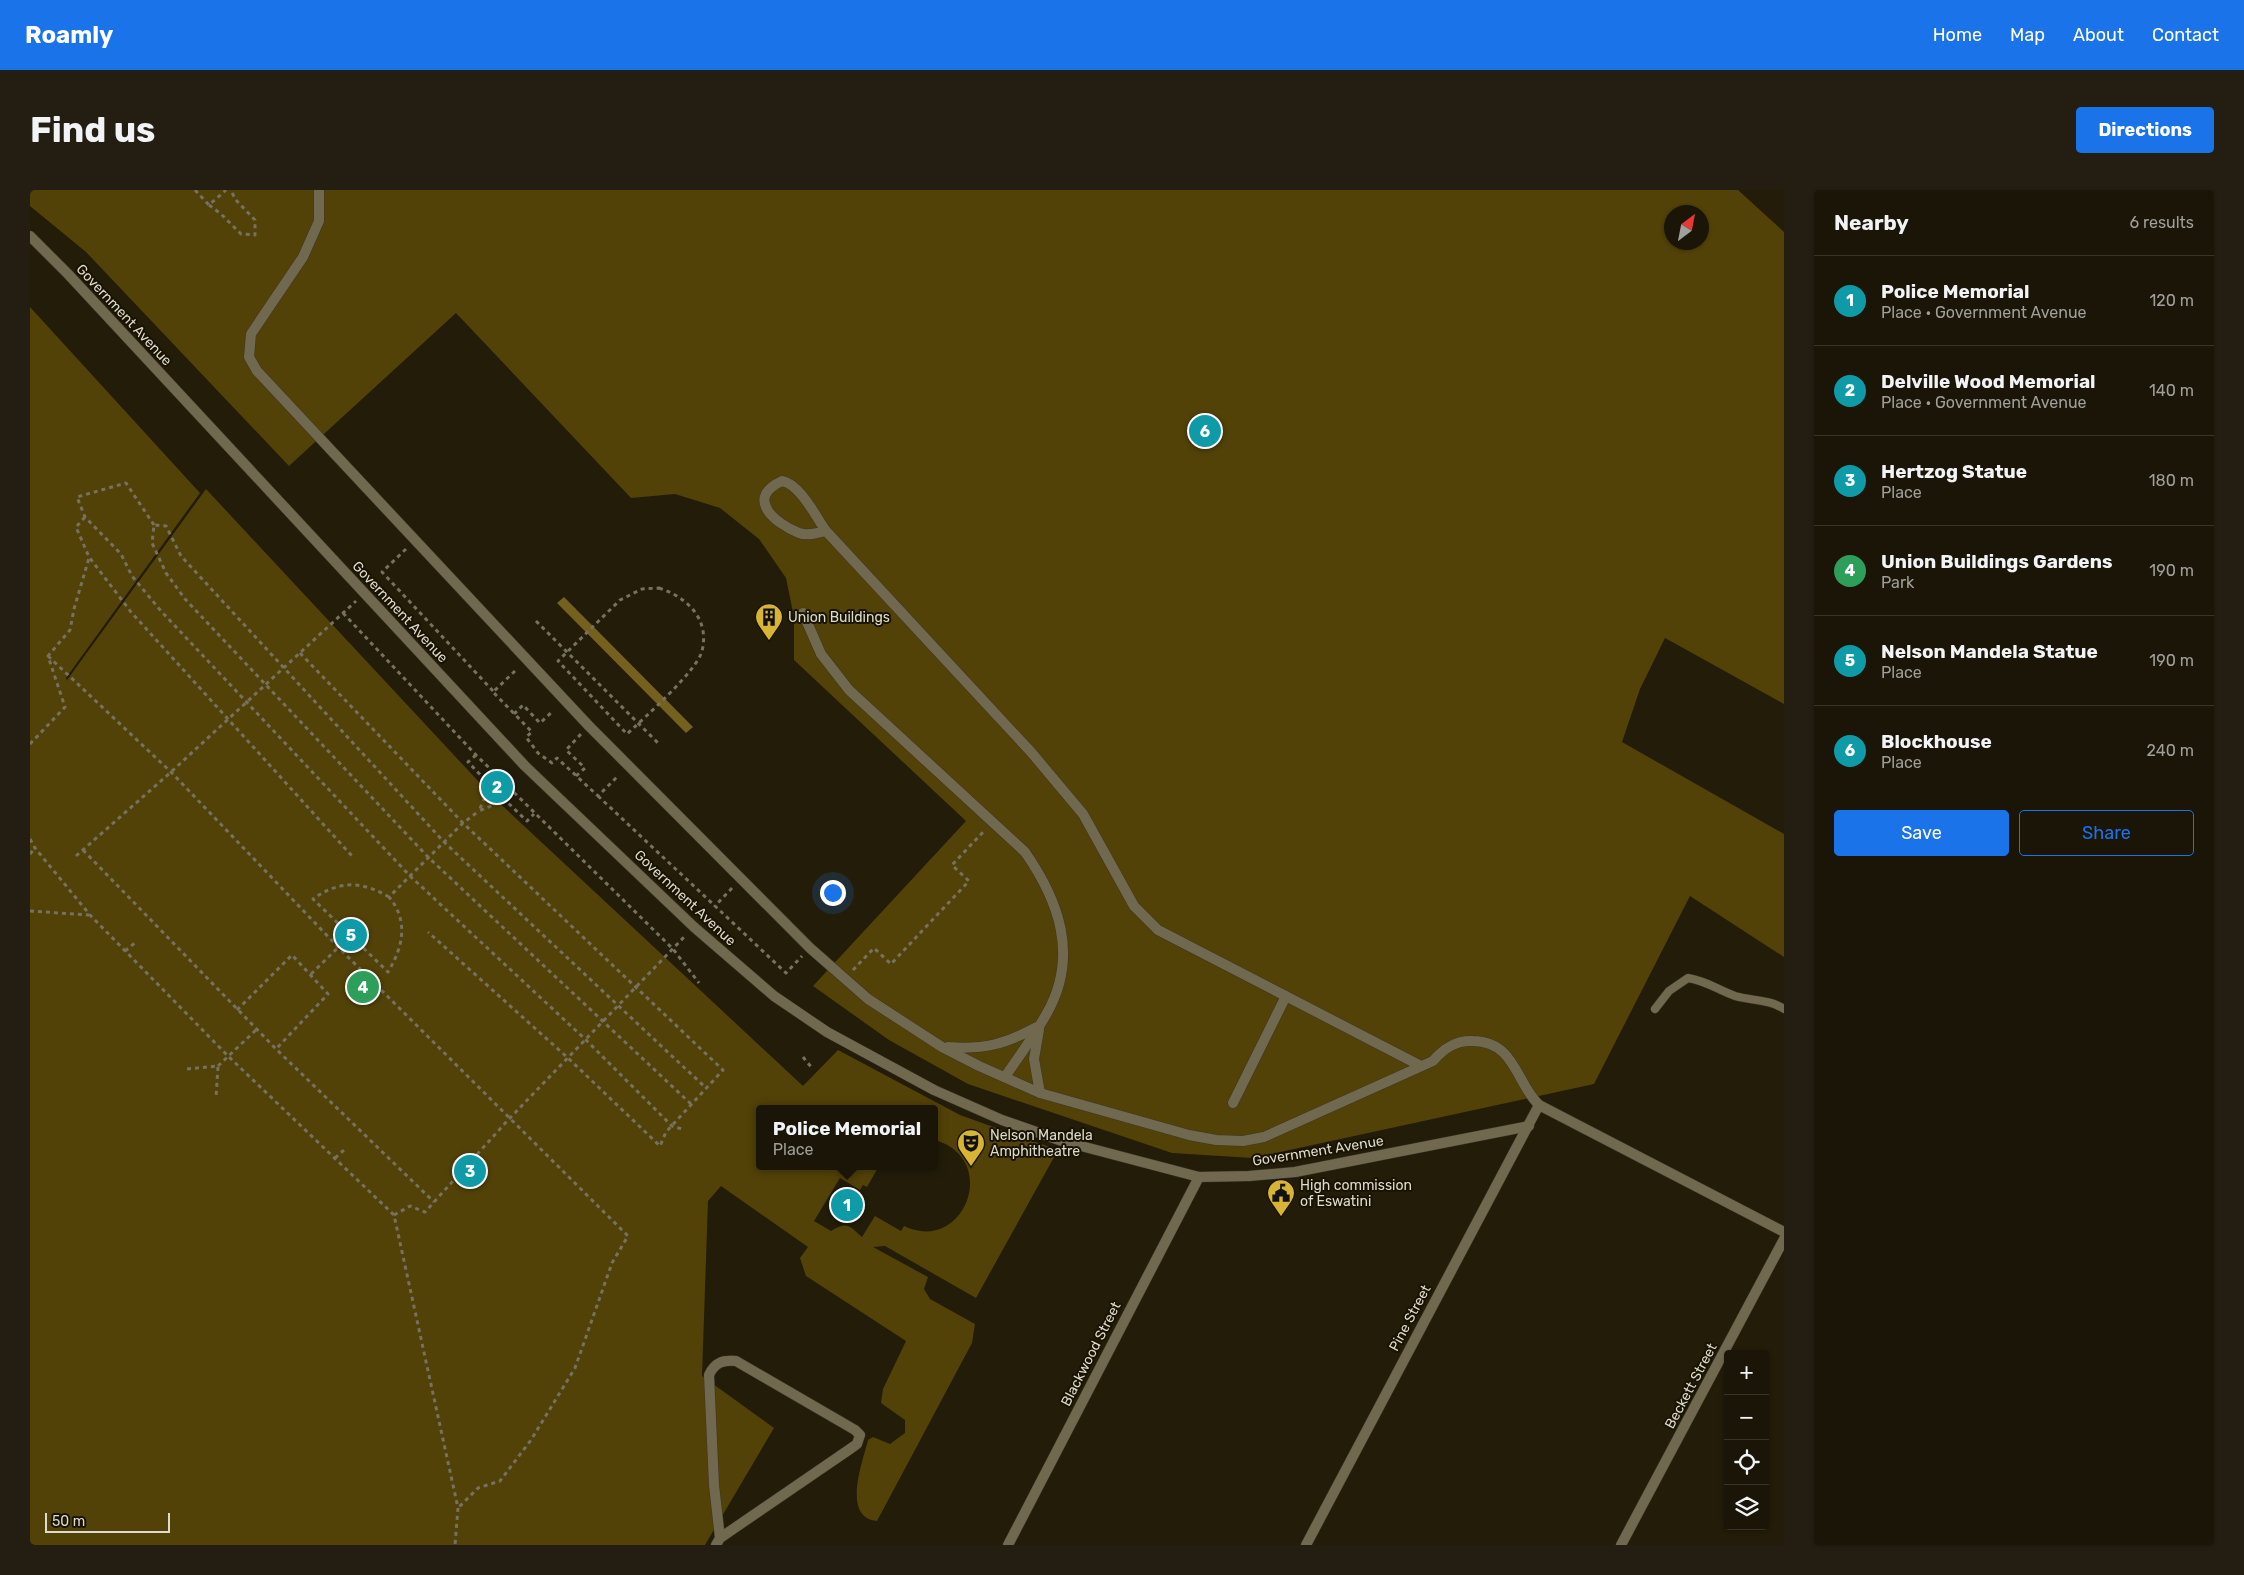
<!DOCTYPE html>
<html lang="en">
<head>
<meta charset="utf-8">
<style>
	:root { --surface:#1a1507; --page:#231e11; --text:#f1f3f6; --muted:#9f9f9b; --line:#383428; --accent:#1a73e8 }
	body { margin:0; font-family:Rubik,sans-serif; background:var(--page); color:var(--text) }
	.controls { position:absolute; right:15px; bottom:15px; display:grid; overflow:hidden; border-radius:5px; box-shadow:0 1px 4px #0004 }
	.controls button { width:45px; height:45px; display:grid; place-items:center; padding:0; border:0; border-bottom:1px solid var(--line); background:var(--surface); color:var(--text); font:25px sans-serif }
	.compass { position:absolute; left:1634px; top:15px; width:45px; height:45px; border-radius:50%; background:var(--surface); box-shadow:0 1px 4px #0004; rotate:32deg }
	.scale { position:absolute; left:15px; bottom:12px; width:125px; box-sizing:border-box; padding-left:5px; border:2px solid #dddace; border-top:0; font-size:14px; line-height:18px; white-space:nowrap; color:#dddace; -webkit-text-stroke:4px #191302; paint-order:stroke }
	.you { position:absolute; left:802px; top:702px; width:18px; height:18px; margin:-12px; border:4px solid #fff; border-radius:50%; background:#1a73e8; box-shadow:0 0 0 8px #1a73e833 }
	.badge { display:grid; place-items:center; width:32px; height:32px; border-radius:50%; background:var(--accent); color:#fff; font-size:16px; font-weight:700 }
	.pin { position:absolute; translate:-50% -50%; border:2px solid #fff; box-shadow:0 1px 5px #0006 }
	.popup { position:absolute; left:726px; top:915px; width:182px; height:65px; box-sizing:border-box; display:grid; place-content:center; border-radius:5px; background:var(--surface); filter:drop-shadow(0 1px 4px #0005); font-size:16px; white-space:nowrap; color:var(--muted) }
	.popup b { font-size:19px; color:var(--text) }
	.popup::after { content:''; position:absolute; left:50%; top:100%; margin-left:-10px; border:10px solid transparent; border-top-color:var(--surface) }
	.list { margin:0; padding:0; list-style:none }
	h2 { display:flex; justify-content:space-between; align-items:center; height:65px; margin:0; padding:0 20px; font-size:21px }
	h2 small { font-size:16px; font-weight:400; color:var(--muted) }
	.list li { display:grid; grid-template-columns:32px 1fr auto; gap:15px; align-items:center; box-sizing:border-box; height:90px; padding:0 20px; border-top:1px solid var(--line) }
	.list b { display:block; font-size:19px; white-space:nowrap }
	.list p { margin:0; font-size:16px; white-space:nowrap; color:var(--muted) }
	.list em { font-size:16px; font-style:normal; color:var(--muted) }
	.actions { display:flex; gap:10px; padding:15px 20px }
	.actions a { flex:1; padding:11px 0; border:1px solid var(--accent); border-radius:5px; text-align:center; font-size:18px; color:var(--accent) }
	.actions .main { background:var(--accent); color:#fff }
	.icon { flex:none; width:28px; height:28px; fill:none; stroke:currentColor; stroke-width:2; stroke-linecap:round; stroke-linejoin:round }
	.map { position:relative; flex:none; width:1754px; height:1355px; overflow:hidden; border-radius:5px }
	header { display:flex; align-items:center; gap:30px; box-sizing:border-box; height:70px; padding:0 25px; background:var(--accent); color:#fff }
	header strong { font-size:24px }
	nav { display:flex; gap:28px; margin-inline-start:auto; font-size:18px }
	.intro { display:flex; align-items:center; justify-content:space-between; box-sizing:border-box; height:120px; padding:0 30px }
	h1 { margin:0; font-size:35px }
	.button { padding:12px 22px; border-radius:5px; background:var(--accent); color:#fff; font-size:18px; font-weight:700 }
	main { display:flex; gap:30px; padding:0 30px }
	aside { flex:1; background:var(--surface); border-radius:5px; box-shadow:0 1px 4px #0004 }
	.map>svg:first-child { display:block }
	.green { fill:#524208; fill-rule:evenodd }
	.water { fill:#74611e }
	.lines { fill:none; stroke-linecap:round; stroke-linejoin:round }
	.service-casing { stroke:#3c3725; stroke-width:9 }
	.minor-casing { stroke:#3c3725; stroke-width:11 }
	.path { stroke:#767161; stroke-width:3; stroke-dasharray:4 4; stroke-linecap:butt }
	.service { stroke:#71694f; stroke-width:8 }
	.minor { stroke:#71694f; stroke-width:10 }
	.labels { text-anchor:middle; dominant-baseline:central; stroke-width:4; stroke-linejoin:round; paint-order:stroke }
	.street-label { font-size:14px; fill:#dddace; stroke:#191302 }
	.poi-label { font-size:14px; fill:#dddace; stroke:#191302; text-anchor:start }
</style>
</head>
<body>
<header>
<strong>Roamly</strong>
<nav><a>Home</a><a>Map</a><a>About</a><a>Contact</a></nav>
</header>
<div class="intro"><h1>Find us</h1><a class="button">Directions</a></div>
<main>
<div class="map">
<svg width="1754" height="1355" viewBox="0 0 1754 1355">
	<rect width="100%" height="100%" fill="#221c09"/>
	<!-- green -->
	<g class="green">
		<path d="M 0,0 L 1708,0 L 1754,42 L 1754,514 L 1635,448 L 1610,499 L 1592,552 L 1754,644 L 1754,767 L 1660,706 L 1564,894 L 1223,968 L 1142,963 L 938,894 L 859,850 L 783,796 L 936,631 L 764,470 L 764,427 L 756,388 L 729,349 L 690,318 L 645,304 L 601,308 L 426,123 L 259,276 L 56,62 L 0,16 ZM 1642,22 L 1672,22 L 1672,52 L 1642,52 Z"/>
		<path d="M 0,117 L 170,303 L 36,488 L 37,490 L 176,299 L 463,607 L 773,896 L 808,860 L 930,925 L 1028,960 L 946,1108 L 855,1056 L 843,1057 L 898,1087 L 894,1099 L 900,1109 L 945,1134 L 942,1153 L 847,1331 C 811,1328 833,1271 838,1250 L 843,1247 L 860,1254 L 875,1243 L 875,1230 L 851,1213 L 853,1199 L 876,1151 L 776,1086 L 770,1068 L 778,1057 L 691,996 L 678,1011 L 672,1186 L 744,1238 L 675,1355 L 0,1355 ZM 730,919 L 904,919 L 905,950 C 971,969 934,1065 874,1036 L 871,1041 L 845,1026 L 832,1047 C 819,1036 818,1031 801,1041 L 784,1031 L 810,988 L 830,1000 L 833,995 L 837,997 L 849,976 L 730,976 Z"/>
	</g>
	<!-- water -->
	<path class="water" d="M 534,407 L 663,537 L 656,543 L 527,413 Z"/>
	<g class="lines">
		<!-- service casing -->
		<g class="service-casing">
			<path id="service" d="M 1625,819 L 1639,801 L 1658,788 C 1677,791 1688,800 1705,806 C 1722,811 1739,809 1754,819"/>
		</g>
		<!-- minor casing -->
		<g class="minor-casing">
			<g id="minor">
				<path d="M 289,0 L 289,31 L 273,67 L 221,144 L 219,167 L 227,181 L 559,536 L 780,758 L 838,809 L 912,857 L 949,876 L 1010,903 L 1159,945 L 1186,950 L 1213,951 L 1234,947 L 1403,871 C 1414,858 1426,850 1443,851 C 1486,852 1485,892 1509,915 L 1754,1042"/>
				<path d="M 0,46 L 38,84 L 495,576 L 664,737 L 744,806 L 797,842 L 904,900 L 972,930 L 1032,951 L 1169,987 L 1219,986 L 1265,982 L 1499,936"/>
				<path d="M 796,341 C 788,343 777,346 769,343 C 744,333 715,308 752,291 C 770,294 786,327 796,341 L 1001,562 L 1053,624 L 1104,716 L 1128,740 L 1391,876"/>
				<path d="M 773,423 L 791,464 L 819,500 L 995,662 C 1029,711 1049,766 1017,823 C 1005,845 989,866 975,887"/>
				<path d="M 1009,840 L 1004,869 L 1010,903"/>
				<path d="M 918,857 C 954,860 975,854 1007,837"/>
				<path d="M 1203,913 L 1256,806"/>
				<path d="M 686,1355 L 690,1348 L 820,1259 L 827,1254 L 830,1245 L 825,1240 L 706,1171 C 693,1170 685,1172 679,1185 L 684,1295 L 690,1348"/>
				<path d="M 978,1355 L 1169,987"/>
				<path d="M 1276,1355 L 1509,915"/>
				<path d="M 1591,1355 L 1754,1049"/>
			</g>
		</g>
		<!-- path -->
		<g class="path">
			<path d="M 165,0 L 179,15 L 196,0"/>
			<path d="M 179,15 L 191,24 L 211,44 L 225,45 L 225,30 L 205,9 L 201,0"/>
			<path d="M 55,327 L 46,337 L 59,367 L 101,422 L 322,666"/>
			<path d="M 124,335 L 96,293 L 47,307 L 55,327 L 91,364 L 102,386 L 131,421 L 380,686 L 556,850 L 642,936 L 652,939"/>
			<path d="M 376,359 L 352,382 L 463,501"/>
			<path d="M 629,398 C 657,407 680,429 672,461 C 667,481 614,528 597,544 L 528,471 L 590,410 L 612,399 Z"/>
			<path d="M 313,423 L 446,565 L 643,759 L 669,793"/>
			<path d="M 506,431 L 630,555"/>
			<path d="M 270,463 L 433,633 L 693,880 L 636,942 L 630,956 L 538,868 L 398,742"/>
			<path d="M 18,466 L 141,582 L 308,757 L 598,1046 L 582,1073 L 545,1178 L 501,1250 L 470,1291 L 448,1298 L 428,1318"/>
			<path d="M 485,481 L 463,502 L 502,542 L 496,547 L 508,563 L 522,573 L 527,568 L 568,606 L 588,586"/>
			<path d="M 484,524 L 493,515 L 510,533 L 523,521"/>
			<path d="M 0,554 L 35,517 L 18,466 L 40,440 L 44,419 L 59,368"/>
			<path d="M 446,565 L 438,572 L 460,595 L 449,621 L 475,610 L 497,631 L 504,624"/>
			<path d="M 546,586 L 555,578 L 536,560 L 551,544"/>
			<path d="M 568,606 L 685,716"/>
			<path d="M 0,649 L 5,658 L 60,725 L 198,866 L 364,1025 L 428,1318 L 425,1355"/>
			<path d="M 53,660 L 246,859 L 404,1012"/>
			<path d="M 0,664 L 5,658"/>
			<path d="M 46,666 L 141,582 L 326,411"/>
			<path d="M 702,698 L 685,716 L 756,783 L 772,766"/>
			<path d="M 359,707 C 332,691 310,690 283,709 L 358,782 C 373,757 379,731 359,707 L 433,633 L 449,621"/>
			<path d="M 0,721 L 59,725"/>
			<path d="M 95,761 L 106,752"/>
			<path d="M 823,780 L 844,758 L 861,774 L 939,691 L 922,675 L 955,640"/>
			<path d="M 281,784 L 321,745"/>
			<path d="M 207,820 L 262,765 L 298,804 L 246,859"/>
			<path d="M 773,867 L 782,878"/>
			<path d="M 188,876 L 227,839"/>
			<path d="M 157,879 L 188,876 L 186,908"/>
			<path d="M 661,914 L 398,667 L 155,409 L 136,383 L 122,353 L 124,335 L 136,336 L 151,366 L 414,652 L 676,898"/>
			<path d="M 305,968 L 314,960"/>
			<path d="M 364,1025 L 380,1016 L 395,1022 L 479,929 L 656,745"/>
		</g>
		<!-- service -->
		<use href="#service" class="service"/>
		<!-- minor -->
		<use href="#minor" class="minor"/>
	</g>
	<!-- icons -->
	<defs>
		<g id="building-pin" transform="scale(1.4375)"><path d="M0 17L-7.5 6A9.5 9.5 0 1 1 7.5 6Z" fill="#d7b434" stroke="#191302"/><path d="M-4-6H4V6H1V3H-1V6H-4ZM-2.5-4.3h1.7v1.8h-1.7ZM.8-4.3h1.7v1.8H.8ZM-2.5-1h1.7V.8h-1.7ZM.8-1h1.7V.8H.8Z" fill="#111"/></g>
		<g id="theatre-pin" transform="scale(1.4375)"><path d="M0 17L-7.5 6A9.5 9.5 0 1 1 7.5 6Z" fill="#d7b434" stroke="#191302"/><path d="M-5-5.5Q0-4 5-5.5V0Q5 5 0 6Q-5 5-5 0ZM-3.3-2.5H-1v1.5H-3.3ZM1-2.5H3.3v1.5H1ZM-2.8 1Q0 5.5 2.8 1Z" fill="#111"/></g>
		<g id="civic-pin" transform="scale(1.4375)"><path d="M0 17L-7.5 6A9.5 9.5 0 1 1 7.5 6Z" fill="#d7b434" stroke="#191302"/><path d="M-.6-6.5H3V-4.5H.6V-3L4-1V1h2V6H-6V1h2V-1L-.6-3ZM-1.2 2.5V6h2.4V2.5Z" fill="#111"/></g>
	</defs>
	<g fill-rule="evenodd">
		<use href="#building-pin" x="739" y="427"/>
		<use href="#theatre-pin" x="941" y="953"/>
		<use href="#civic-pin" x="1251" y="1003"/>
	</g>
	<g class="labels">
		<!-- street labels -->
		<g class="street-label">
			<text transform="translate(94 125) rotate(47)">Government Avenue</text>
			<text transform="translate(370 422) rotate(47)">Government Avenue</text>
			<text transform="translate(655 708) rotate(43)">Government Avenue</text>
			<text transform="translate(1288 961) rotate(-9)">Government Avenue</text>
			<text transform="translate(1380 1128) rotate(-62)">Pine Street</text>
			<text transform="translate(1061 1164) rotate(-63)">Blackwood Street</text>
			<text transform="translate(1661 1196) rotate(-62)">Beckett Street</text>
		</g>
		<!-- poi labels -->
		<g class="poi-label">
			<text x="758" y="427">Union Buildings</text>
			<text x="960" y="945">Nelson Mandela<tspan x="960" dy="16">Amphitheatre</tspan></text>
			<text x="1270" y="995">High commission<tspan x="1270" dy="16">of Eswatini</tspan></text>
		</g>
	</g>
</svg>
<div class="controls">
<button>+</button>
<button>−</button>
<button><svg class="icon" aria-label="locate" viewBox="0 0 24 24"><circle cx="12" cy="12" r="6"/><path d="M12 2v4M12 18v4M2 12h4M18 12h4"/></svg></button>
<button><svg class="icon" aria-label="layers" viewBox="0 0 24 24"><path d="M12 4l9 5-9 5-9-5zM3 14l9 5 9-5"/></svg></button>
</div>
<svg class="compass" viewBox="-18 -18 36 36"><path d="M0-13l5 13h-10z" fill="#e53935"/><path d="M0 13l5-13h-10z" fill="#9f9f9b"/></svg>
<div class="scale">50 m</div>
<div class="you"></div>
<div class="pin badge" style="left:817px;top:1015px;background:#0f9aa8">1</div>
<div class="popup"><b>Police Memorial</b>Place</div>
<div class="pin badge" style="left:467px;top:597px;background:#0f9aa8">2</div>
<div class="pin badge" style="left:440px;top:981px;background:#0f9aa8">3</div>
<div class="pin badge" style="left:333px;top:797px;background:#2e9e5b">4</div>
<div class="pin badge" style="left:321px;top:745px;background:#0f9aa8">5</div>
<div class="pin badge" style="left:1175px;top:241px;background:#0f9aa8">6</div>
</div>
<aside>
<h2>Nearby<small>6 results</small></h2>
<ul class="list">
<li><span class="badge" style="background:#0f9aa8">1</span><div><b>Police Memorial</b><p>Place · Government Avenue</p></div><em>120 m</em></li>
<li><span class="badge" style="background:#0f9aa8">2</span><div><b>Delville Wood Memorial</b><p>Place · Government Avenue</p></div><em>140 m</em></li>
<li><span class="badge" style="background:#0f9aa8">3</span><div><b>Hertzog Statue</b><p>Place</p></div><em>180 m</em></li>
<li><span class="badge" style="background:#2e9e5b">4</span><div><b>Union Buildings Gardens</b><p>Park</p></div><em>190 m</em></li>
<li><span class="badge" style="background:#0f9aa8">5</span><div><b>Nelson Mandela Statue</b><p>Place</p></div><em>190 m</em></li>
<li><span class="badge" style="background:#0f9aa8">6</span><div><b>Blockhouse</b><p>Place</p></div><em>240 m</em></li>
</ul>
<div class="actions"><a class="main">Save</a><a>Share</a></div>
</aside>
</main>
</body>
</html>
